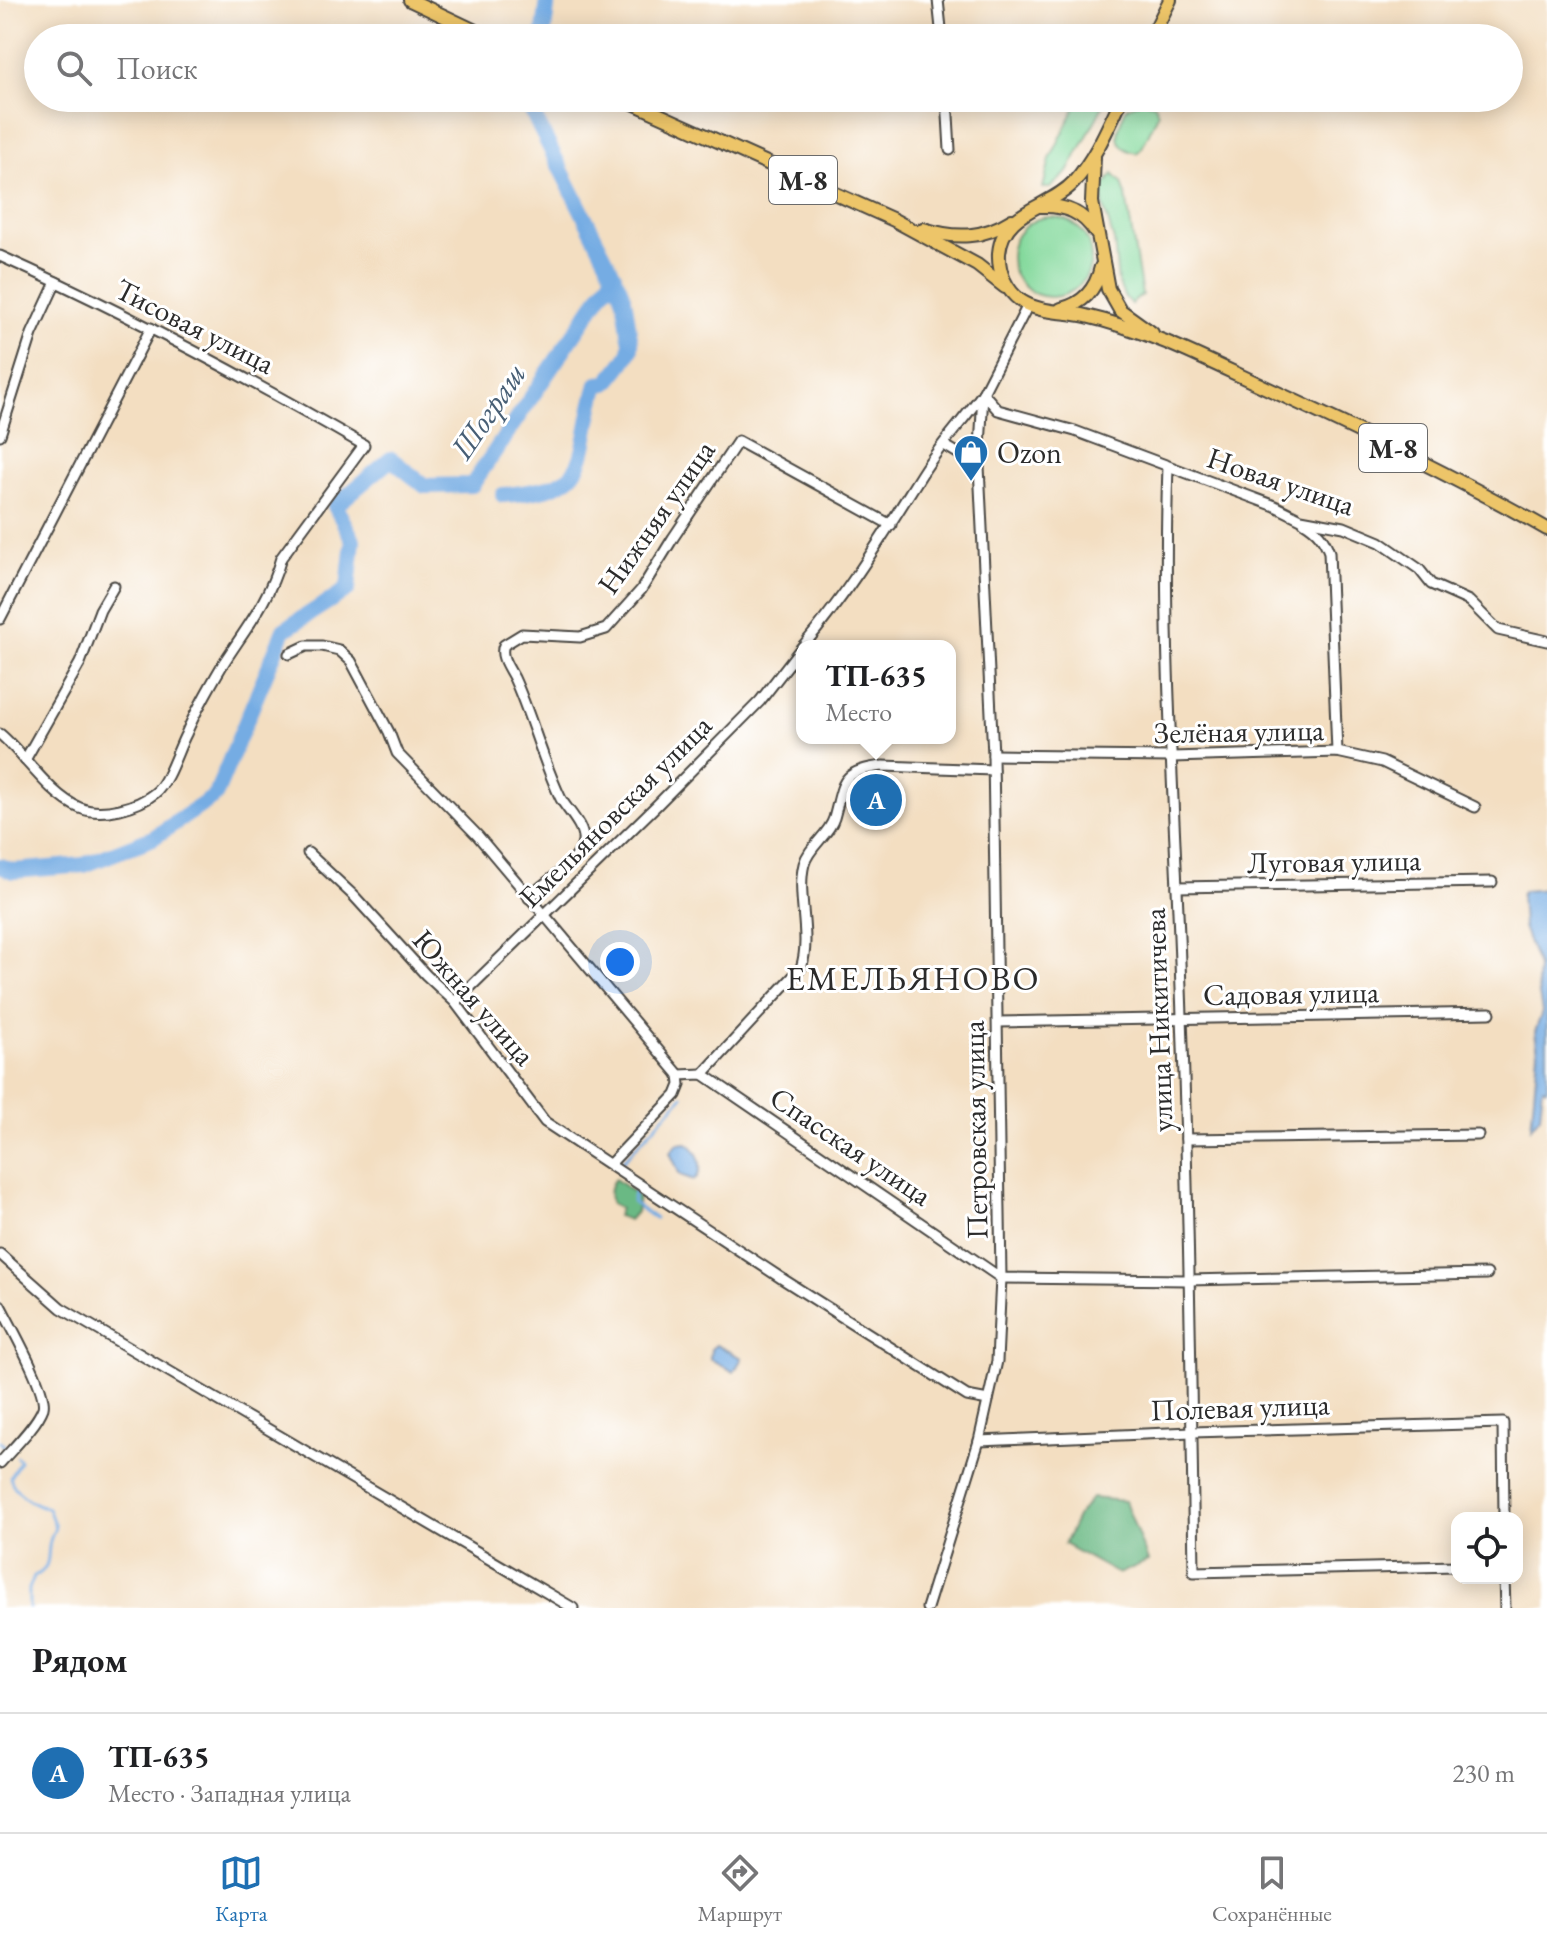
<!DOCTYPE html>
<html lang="ru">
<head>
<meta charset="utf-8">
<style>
	:root { --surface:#fff; --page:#f6f6f6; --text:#202124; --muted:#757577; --line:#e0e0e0; --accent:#1f6fb2 }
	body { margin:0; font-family:"EB Garamond",serif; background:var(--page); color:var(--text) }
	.controls { position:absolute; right:24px; bottom:24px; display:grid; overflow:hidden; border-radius:16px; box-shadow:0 4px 20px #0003 }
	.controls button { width:72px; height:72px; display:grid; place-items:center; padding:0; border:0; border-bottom:2px solid var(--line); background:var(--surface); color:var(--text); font:40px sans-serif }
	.you { position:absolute; left:620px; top:962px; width:28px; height:28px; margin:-20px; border:6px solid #fff; border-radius:50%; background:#1a73e8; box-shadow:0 0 0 12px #1a73e833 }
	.badge { display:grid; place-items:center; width:52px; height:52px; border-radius:50%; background:var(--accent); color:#fff; font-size:26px; font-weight:700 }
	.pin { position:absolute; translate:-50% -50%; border:4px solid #fff; box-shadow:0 2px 8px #0006 }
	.popup { position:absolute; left:796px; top:640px; width:160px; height:104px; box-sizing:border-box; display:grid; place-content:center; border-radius:16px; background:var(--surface); filter:drop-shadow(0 2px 6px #0005); font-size:26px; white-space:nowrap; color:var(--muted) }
	.popup b { font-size:30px; color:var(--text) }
	.popup::after { content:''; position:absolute; left:50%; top:100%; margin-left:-16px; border:16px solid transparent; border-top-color:var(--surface) }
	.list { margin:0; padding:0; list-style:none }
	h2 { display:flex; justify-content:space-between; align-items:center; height:104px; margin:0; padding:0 32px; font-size:34px }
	h2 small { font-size:26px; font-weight:400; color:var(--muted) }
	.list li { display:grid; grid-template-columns:52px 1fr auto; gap:24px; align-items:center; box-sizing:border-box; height:120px; padding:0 32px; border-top:2px solid var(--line) }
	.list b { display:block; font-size:30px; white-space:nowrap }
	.list p { margin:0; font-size:26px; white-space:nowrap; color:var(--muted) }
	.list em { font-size:26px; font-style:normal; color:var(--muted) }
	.icon { flex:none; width:44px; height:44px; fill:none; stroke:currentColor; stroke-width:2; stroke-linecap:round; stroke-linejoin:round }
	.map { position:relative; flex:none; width:1547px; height:1608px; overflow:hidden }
	.search { position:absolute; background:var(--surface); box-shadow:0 4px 20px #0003; left:24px; right:24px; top:24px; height:88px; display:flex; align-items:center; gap:20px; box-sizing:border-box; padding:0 28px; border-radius:44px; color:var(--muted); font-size:30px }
	.sheet { height:224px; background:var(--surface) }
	nav { display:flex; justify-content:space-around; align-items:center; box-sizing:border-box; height:112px; border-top:2px solid var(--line); background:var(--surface); font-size:22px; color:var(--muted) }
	nav a { display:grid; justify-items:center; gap:4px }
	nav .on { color:var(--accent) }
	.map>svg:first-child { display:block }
	.green { fill:#84d99c; stroke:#588264; stroke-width:2 }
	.forest { fill:#6bb984; stroke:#4b7258; stroke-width:2 }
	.water { fill:#74ace3; stroke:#506c87; stroke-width:2 }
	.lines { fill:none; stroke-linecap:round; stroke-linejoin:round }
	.stream { stroke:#74ace3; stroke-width:3 }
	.river { stroke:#74ace3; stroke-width:16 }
	.minor-casing { stroke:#494642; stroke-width:13 }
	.major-casing { stroke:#494642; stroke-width:16 }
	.minor { stroke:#fff; stroke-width:9 }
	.major { stroke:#edc569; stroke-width:12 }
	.labels { text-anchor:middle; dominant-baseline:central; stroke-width:6; stroke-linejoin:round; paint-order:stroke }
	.shield { fill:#fff; stroke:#6b6b6b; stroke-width:2 }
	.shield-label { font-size:28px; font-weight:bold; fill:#2b2b2b }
	.street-label { font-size:30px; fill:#2b2b2b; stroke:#fff }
	.poi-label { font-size:30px; fill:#2b2b2b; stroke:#fff; text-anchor:start }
	.water-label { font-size:32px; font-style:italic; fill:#485f75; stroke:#fff }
	.quarter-label { font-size:34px; letter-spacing:2px; fill:#2b2b2b; stroke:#fff }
</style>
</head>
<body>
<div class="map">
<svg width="1547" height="1608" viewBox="0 0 1547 1608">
	<rect width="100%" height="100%" fill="#fff"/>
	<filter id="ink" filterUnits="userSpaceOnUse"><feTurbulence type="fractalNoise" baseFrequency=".0125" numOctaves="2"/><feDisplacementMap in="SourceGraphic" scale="16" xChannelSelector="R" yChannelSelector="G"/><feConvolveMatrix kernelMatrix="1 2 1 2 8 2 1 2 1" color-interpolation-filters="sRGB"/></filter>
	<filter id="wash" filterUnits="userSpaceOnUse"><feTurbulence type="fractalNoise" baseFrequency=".006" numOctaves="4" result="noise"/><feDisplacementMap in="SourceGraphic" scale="32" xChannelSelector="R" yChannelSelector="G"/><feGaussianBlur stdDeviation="1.8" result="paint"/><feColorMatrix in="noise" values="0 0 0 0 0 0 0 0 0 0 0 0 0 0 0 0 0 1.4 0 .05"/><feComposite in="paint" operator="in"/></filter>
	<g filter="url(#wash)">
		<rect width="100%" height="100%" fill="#f3dec1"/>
		<!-- green -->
		<g class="green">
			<path d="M 1080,98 L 1104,98 L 1103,106 L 1068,172 L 1050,188 L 1043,188 L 1050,159 Z"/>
			<path d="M 1143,101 L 1155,104 L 1158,114 L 1142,148 L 1137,153 C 1108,147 1119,125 1127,107 Z"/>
			<path d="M 1113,174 L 1122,183 L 1126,196 L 1142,295 L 1131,304 L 1124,296 L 1118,282 L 1114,241 L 1103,204 L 1102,189 Z"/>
			<circle cx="1051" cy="257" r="40"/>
		</g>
		<!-- forest -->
		<g class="forest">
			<path d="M 615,1179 L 638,1196 L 636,1212 L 629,1220 L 617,1216 L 620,1208 L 611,1203 C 608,1195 609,1185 615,1179 Z"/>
			<path d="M 1091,1498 L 1125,1501 L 1148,1561 L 1118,1574 L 1064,1544 L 1077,1517 Z"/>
		</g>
		<!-- water -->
		<g class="water">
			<path d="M 1547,889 L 1547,1089 L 1543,1087 L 1540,1116 L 1531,1127 L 1538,1052 L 1535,1032 L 1542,1012 L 1537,982 L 1538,967 L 1523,927 L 1521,896 L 1523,891 Z"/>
			<path d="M 687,1143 C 699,1151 706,1170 694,1180 L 680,1175 L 670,1153 L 677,1144 Z"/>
			<path d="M 716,1345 L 742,1358 L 734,1372 L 710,1359 L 711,1349 Z"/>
		</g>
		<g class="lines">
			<!-- stream -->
			<g class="stream">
				<path d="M 620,1164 L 683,1096"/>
				<path d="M 636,1187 L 632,1202 L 655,1219"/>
				<path d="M 0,1441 L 5,1447"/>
				<path d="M 17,1457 L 20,1461 L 10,1477 C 14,1493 33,1504 48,1508 L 55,1527 C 53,1533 49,1541 49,1547 C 47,1562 50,1569 34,1576 L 29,1589 L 29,1608"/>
			</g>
			<!-- river -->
			<g class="river">
				<path d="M 543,38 L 548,0"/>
				<path d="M 503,495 C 600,488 575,459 598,384 L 607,383 C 615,373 625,363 630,351 C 633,343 630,339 629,332 C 626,311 626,295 613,276"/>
				<path d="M 0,866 L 13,871 L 84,865 L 153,838 L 215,796 L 284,630 L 348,589 L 353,540 L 335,506 L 391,459 L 425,486 L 472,485 L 614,275 L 532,112 L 534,98"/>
			</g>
		</g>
	</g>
	<g filter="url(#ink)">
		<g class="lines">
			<!-- minor casing -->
			<g class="minor-casing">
				<g id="minor">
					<path d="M 938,0 L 942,38"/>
					<path d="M 947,98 L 950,150"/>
					<path d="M 0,256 C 125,312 246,377 364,445 L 281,558 C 269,601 246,628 223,664 C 210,686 196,710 186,734 C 178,749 168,783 155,793 C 138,807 102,817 80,808 C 49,795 25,755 0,734"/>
					<path d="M 983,393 L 998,410 L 1075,431 L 1275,506 L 1301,519 L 1344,527 L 1380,542 L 1419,569 L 1431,584 L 1469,601 L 1498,630 L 1547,641"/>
					<path d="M 0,435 L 32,334 L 56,282"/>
					<path d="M 944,445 L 979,466"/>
					<path d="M 1168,466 C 1162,631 1174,797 1180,962 C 1188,1165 1191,1368 1194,1572 L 1457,1566"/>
					<path d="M 1304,522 C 1317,530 1324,538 1329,552 L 1337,752"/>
					<path d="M 0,619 L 151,328"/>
					<path d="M 803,646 C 849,592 885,532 923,472 C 940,445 964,420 983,393"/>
					<path d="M 289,654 L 306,646 L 322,646 L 339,650 L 351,661 L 389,732 L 397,753 L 478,836 L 679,1075 L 703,1074 L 1001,1278 L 1187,1280 L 1487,1274"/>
					<path d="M 993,755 L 1172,757 L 1337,752 L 1382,762 L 1475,807"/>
					<path d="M 25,760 L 80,663 L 100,610 L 114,586"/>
					<path d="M 308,853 L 354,896 L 426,975 L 455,1002 L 545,1122 L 781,1278 L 967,1396 L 988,1400"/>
					<path d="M 1177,887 L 1492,882"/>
					<path d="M 529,898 C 545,879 579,866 583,842 C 585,827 568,811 561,799 C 542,760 532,717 514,678 C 509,668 499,656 504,645 L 522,634 L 580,637 L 606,629 L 641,590 L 673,538 L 738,441 L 891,525"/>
					<path d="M 455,1002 L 657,805 L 760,701 L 802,647"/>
					<path d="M 998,1022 L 1490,1013"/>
					<path d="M 703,1074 L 801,968 C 812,936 796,896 804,864 C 809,846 829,835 834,818 C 844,783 839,771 883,766 L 993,770"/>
					<path d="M 1186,1139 L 1478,1135"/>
					<path d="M 610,1164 L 676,1095 L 680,1085 L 679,1075"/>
					<path d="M 0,1254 L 61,1308 L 573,1608"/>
					<path d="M 0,1305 C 9,1323 48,1391 43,1408 C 37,1425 12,1449 0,1463"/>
					<path d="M 979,1441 L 1192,1432 L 1503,1423 L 1504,1518"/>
					<path d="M 1504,1578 L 1505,1608"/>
					<path d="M 927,1608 L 979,1441 L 997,1361 L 1001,1278 L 993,755 L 979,466 L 983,393 L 1028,305"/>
				</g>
			</g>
			<!-- major casing -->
			<g class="major-casing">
				<g id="major">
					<path d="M 410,0 L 490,38"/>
					<path d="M 1151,38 L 1170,0"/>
					<path d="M 622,98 L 894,220 L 977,265 L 1005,287"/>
					<path d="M 1122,98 C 1108,127 1096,157 1074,182 C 1049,209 1003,209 999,253 C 998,272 1006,290 1021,301 C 1039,313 1065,311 1086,316 C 1112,322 1141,332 1166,342 C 1202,357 1236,374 1271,390 C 1365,433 1457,478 1547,529"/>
					<path d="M 1094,157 L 1092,202 L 1108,289 L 1120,310 L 1152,333"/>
					<path d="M 1041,206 C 1065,205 1083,212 1096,233"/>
					<path d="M 923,229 C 956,239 982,239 1012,220"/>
					<path d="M 1061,309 C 1083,304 1096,289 1101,267"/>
				</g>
			</g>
			<!-- minor -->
			<use href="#minor" class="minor"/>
			<!-- major -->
			<use href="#major" class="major"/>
		</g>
	</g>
	<!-- icons -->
	<defs>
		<g id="shop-pin" transform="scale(1.8)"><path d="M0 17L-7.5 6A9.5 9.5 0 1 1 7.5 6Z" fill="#1f6fb2" stroke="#fff"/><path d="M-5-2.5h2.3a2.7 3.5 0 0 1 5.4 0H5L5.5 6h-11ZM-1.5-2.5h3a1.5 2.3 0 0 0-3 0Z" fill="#fff"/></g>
	</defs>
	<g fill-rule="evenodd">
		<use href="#shop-pin" x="971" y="452"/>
	</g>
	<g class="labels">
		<!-- shield labels -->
		<g class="shield">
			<rect x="769" y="156" width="68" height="48" rx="6"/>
			<rect x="1359" y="424" width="68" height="48" rx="6"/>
		</g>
		<g class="shield-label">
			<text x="803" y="180">М-8</text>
			<text x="1393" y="448">М-8</text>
		</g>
		<!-- street labels -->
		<g class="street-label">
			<text transform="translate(195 326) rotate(27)">Тисовая улица</text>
			<text transform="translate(1281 481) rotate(19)">Новая улица</text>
			<text transform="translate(656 517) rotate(-55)">Нижняя улица</text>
			<text transform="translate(1239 731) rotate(-1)">Зелёная улица</text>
			<text transform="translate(615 811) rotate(-45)">Емельяновская улица</text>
			<text transform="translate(1334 861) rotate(-1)">Луговая улица</text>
			<text transform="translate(1291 993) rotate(-1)">Садовая улица</text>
			<text transform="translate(474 997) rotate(49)">Южная улица</text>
			<text transform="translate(1158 1020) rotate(-92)">улица Никитичева</text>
			<text transform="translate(975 1130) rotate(-91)">Петровская улица</text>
			<text transform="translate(851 1146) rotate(34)">Спасская улица</text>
			<text transform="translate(1240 1407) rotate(-2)">Полевая улица</text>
		</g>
		<!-- poi labels -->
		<g class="poi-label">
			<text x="997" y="452">Ozon</text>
		</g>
		<!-- water labels -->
		<g class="water-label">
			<text transform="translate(488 411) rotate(-56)">Шограш</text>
		</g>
		<!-- quarter labels -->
		<g class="quarter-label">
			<text x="913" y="978">ЕМЕЛЬЯНОВО</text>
		</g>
	</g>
</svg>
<div class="controls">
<button><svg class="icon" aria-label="locate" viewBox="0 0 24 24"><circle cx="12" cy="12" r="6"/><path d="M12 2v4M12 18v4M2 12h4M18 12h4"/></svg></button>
</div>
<div class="you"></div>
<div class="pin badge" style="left:876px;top:800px">A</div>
<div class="popup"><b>ТП-635</b>Место</div>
<div class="search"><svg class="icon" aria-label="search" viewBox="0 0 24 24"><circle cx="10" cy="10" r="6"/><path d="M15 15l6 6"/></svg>Поиск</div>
</div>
<section class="sheet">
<h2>Рядом<small></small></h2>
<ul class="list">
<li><span class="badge">A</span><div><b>ТП-635</b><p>Место · Западная улица</p></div><em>230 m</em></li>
</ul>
</section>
<nav>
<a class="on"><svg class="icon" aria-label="map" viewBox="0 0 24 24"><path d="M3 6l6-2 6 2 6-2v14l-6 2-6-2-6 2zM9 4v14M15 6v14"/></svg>Карта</a>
<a><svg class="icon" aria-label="directions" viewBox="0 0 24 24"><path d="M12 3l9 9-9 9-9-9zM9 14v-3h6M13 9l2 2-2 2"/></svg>Маршрут</a>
<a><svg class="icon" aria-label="saved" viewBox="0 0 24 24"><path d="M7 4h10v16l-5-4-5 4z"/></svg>Сохранённые</a>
</nav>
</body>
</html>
